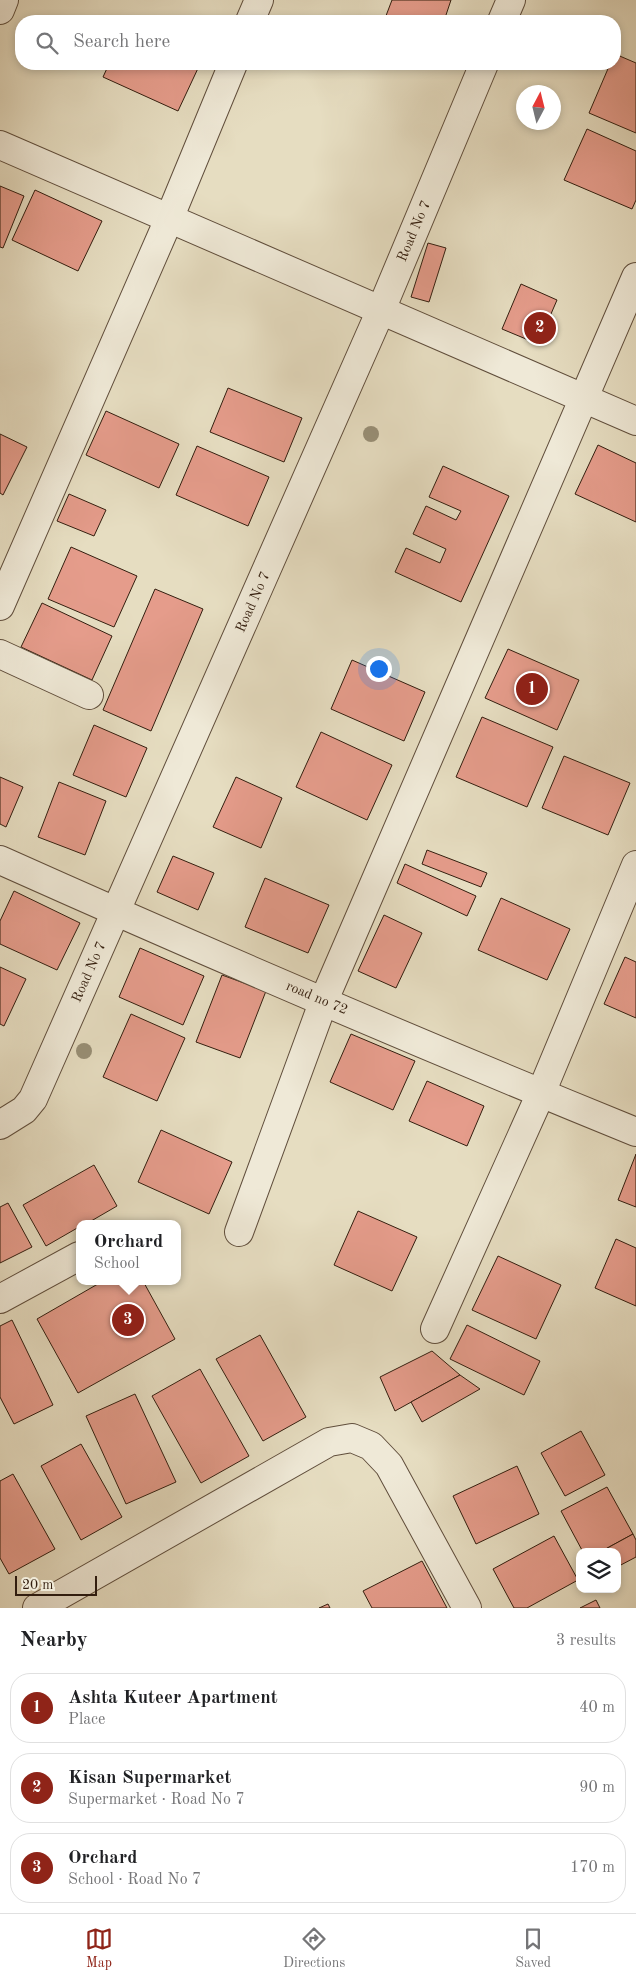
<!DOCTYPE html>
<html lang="en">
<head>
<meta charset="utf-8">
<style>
	:root { --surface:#fff; --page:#f6f6f6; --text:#202124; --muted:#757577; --line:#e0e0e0; --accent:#8f2418 }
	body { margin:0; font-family:"Old Standard TT",serif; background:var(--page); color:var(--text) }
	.controls { position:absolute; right:15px; bottom:15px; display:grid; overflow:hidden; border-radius:10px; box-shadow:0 2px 8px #0003 }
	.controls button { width:45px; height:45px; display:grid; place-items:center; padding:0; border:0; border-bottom:1px solid var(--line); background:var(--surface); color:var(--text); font:25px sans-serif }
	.compass { position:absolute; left:516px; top:85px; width:45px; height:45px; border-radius:50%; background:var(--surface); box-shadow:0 2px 8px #0003; rotate:7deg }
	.scale { position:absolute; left:15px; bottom:12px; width:82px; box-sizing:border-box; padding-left:5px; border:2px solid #331e0f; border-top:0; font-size:14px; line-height:18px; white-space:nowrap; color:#331e0f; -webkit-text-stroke:4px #efe9d7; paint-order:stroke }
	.you { position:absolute; left:378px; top:668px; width:18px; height:18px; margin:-12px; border:4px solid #fff; border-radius:50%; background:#1a73e8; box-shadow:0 0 0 8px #1a73e833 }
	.badge { display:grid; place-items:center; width:32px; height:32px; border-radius:50%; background:var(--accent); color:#fff; font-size:16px; font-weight:700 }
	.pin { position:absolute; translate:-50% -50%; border:2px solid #fff; box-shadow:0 1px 5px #0006 }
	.popup { position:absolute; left:76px; top:1220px; width:105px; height:65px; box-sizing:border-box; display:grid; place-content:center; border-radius:10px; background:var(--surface); filter:drop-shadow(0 1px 4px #0005); font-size:16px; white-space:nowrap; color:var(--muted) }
	.popup b { font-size:19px; color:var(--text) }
	.popup::after { content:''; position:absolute; left:50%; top:100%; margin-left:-10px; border:10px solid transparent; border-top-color:var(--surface) }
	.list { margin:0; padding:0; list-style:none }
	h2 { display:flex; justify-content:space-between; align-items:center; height:65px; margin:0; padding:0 20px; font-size:21px }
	h2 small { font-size:16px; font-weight:400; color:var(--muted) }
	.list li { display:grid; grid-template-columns:32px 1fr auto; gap:15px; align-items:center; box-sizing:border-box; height:70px; margin:0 10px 10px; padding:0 10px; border:1px solid var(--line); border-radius:20px }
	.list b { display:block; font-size:19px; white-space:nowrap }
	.list p { margin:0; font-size:16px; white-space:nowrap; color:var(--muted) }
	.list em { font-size:16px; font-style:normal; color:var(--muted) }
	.icon { flex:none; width:28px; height:28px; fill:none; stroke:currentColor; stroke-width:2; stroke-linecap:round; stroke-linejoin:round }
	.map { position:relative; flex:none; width:636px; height:1608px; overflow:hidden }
	.search { position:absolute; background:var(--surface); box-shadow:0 2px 8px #0003; left:15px; right:15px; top:15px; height:55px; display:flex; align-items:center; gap:12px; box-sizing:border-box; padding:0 18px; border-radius:20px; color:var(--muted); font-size:19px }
	.sheet { height:305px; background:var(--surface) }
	nav { display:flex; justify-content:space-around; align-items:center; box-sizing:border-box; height:70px; border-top:1px solid var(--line); background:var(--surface); font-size:14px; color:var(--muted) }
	nav a { display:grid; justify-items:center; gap:2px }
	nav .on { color:var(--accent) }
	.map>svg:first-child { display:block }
	.building { fill:#e59c8b; stroke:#331e0f }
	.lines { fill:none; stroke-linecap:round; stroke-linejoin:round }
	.minor-casing { stroke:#604e3c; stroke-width:30 }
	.minor { stroke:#efe9d7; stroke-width:28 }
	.tree { fill:#988f76 }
	.labels { text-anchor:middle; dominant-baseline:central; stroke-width:4; stroke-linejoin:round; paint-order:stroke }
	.street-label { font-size:14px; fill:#331e0f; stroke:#efe9d7 }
</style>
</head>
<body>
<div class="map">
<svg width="636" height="1608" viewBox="0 0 636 1608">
	<rect width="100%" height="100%" fill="#e6ddc1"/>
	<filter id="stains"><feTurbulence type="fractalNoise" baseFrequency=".004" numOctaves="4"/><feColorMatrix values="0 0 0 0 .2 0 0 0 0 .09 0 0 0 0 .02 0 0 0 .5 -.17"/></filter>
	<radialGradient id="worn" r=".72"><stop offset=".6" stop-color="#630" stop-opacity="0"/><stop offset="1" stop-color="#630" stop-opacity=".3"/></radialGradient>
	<!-- building -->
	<g class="building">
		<path d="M 392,0 L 451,0 L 444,21 L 384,21 Z"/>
		<path d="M 615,54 L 636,63 L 636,133 L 589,113 L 610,64 L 615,64 Z"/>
		<path d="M 109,64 L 200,64 L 178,111 L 103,77 Z"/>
		<path d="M 587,129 L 636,151 L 636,200 L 632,209 L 564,180 Z"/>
		<path d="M 0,186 L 24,196 L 3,248 L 0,247 Z"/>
		<path d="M 35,190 L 102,221 L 78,271 L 12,240 Z"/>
		<path d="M 428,243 L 446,248 L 429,302 L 411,297 Z"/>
		<path d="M 521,284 L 557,300 L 538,344 L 502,329 Z"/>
		<path d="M 228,388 L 302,418 L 284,462 L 210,432 Z"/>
		<path d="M 106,411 L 179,444 L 159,488 L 86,455 Z"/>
		<path d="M 0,434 L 27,447 L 3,495 L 0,493 Z"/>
		<path d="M 598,445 L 636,463 L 636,522 L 575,494 Z"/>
		<path d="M 197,446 L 269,477 L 248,526 L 176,495 Z"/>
		<path d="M 443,466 L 509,496 L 461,602 L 395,572 L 406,548 L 440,563 L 446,549 L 413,534 L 426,506 L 456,520 L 461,511 L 429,497 Z"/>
		<path d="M 69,494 L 106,510 L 94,536 L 57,521 Z"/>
		<path d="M 71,547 L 137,576 L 114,627 L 48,599 Z"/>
		<path d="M 155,589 L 203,609 L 151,731 L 103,710 Z"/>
		<path d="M 42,603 L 112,636 L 92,680 L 21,647 Z"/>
		<path d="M 508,649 L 579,680 L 557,730 L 485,698 Z"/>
		<path d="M 352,660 L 425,692 L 404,741 L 331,709 Z"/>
		<path d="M 482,717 L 553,747 L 527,807 L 456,777 Z"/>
		<path d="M 94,725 L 147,748 L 126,797 L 73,775 Z"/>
		<path d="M 321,732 L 392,765 L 367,820 L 296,787 Z"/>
		<path d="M 564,756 L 630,783 L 608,835 L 542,808 Z"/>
		<path d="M 0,777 L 23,787 L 6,827 L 0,824 Z"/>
		<path d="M 236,777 L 282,798 L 261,848 L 213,827 Z"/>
		<path d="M 59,782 L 106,801 L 85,855 L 38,837 Z"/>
		<path d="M 427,850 L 487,873 L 481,887 L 422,864 Z"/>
		<path d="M 173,856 L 214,873 L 198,910 L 157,892 Z"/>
		<path d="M 405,864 L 476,896 L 467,916 L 397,883 Z"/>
		<path d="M 265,878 L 329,905 L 308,953 L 245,927 Z"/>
		<path d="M 14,891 L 80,923 L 57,970 L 0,944 L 0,921 Z"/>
		<path d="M 501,898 L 570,929 L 547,980 L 478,950 Z"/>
		<path d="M 384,915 L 422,933 L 396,988 L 358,971 Z"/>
		<path d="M 140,948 L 204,976 L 183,1025 L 119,997 Z"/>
		<path d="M 625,957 L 636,962 L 636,1018 L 604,1004 Z"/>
		<path d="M 0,967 L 26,979 L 4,1026 L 0,1024 Z"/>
		<path d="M 222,975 L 266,991 L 240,1058 L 196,1042 Z"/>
		<path d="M 131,1014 L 185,1038 L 157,1101 L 103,1077 Z"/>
		<path d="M 351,1034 L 415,1061 L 393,1110 L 330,1082 Z"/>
		<path d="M 427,1081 L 484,1106 L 467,1146 L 409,1121 Z"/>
		<path d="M 161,1130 L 232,1162 L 209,1214 L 138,1182 Z"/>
		<path d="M 636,1154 L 636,1207 L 618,1200 Z"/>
		<path d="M 94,1165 L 117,1206 L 86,1224 L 79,1224 L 79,1227 L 46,1246 L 23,1205 Z"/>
		<path d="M 8,1203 L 32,1247 L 0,1263 L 0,1207 Z"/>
		<path d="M 358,1211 L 417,1237 L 392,1291 L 334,1265 Z"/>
		<path d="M 616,1239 L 636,1248 L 636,1306 L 595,1288 Z"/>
		<path d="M 498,1256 L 561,1285 L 536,1339 L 472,1310 Z"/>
		<path d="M 103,1281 L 143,1281 L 175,1339 L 78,1393 L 37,1319 Z"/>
		<path d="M 12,1320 L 53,1405 L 14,1424 L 0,1397 L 0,1326 Z"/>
		<path d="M 467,1325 L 540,1361 L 524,1395 L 450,1359 Z"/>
		<path d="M 260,1335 L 306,1417 L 263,1441 L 216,1359 Z"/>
		<path d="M 432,1351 L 460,1375 L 395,1411 L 380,1377 Z"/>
		<path d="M 200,1369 L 249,1456 L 201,1483 L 152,1396 Z"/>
		<path d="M 460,1375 L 480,1389 L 422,1422 L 411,1402 Z"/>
		<path d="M 135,1394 L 176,1482 L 126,1504 L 86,1416 Z"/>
		<path d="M 581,1431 L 605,1475 L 565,1496 L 541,1453 Z"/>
		<path d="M 81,1444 L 122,1517 L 81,1540 L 41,1466 Z"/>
		<path d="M 517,1466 L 539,1514 L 476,1544 L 453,1496 Z"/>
		<path d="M 13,1474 L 55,1549 L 9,1574 L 0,1558 L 0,1481 Z"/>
		<path d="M 607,1487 L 633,1534 L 600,1552 L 583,1552 L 561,1511 Z"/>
		<path d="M 633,1534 L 636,1540 L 636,1557 L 617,1567 L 617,1552 L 600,1552 Z"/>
		<path d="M 554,1536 L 578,1580 L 527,1608 L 514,1608 L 493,1569 Z"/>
		<path d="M 422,1561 L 447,1608 L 372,1608 L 363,1591 Z"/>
		<path d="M 596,1600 L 600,1608 L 580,1608 Z"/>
		<path d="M 328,1604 L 330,1608 L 319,1608 Z"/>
	</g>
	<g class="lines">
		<!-- minor casing -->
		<g class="minor-casing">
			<g id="minor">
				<path d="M 0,10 L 4,0"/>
				<path d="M 250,21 L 259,0"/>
				<path d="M 502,21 L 511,0"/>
				<path d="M 0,145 L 636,421"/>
				<path d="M 0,606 L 169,219 L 233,64"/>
				<path d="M 0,654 L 89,695"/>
				<path d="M 0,860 C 210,954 422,1045 636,1132"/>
				<path d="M 0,1125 L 24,1110 L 33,1099 L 381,310 L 484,64"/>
				<path d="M 239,1232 L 324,1000 L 636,277"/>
				<path d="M 0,1299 L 79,1256"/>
				<path d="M 435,1329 L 541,1093 L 636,865"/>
				<path d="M 37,1608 L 329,1442 L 352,1438 L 371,1446 L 389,1465 L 467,1608"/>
			</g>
		</g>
		<!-- minor -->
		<use href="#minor" class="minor"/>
	</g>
	<!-- trees -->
	<g class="tree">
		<circle cx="371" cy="434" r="8"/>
		<circle cx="84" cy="1051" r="8"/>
	</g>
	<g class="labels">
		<!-- street labels -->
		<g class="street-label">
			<text transform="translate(414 231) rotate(-67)">Road No 7</text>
			<text transform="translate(253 602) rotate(-66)">Road No 7</text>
			<text transform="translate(89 972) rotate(-66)">Road No 7</text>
			<text transform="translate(317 998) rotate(23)">road no 72</text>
		</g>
	</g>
	<rect width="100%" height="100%" filter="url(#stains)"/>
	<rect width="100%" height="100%" fill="url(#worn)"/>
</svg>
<div class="controls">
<button><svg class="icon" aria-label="layers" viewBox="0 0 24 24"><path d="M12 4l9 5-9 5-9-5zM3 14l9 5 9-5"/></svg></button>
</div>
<svg class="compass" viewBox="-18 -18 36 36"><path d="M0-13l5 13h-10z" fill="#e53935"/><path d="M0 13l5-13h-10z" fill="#757577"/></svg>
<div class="scale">20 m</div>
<div class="you"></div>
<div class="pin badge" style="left:532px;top:689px">1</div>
<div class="pin badge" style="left:540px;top:328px">2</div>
<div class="pin badge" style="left:128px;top:1320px">3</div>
<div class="popup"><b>Orchard</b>School</div>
<div class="search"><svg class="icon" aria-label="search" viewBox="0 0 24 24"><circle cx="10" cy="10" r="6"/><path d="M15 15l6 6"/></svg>Search here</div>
</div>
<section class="sheet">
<h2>Nearby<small>3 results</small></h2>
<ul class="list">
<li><span class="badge">1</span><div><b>Ashta Kuteer Apartment</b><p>Place</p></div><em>40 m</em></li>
<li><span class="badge">2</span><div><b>Kisan Supermarket</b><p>Supermarket · Road No 7</p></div><em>90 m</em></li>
<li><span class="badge">3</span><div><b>Orchard</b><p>School · Road No 7</p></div><em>170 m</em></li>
</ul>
</section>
<nav>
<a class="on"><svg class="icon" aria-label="map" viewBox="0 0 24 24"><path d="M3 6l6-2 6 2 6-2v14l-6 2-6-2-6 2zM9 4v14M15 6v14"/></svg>Map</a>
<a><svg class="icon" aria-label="directions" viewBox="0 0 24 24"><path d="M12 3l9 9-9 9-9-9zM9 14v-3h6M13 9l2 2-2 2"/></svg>Directions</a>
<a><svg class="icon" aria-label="saved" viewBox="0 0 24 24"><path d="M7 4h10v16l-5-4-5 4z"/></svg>Saved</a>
</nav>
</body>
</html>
